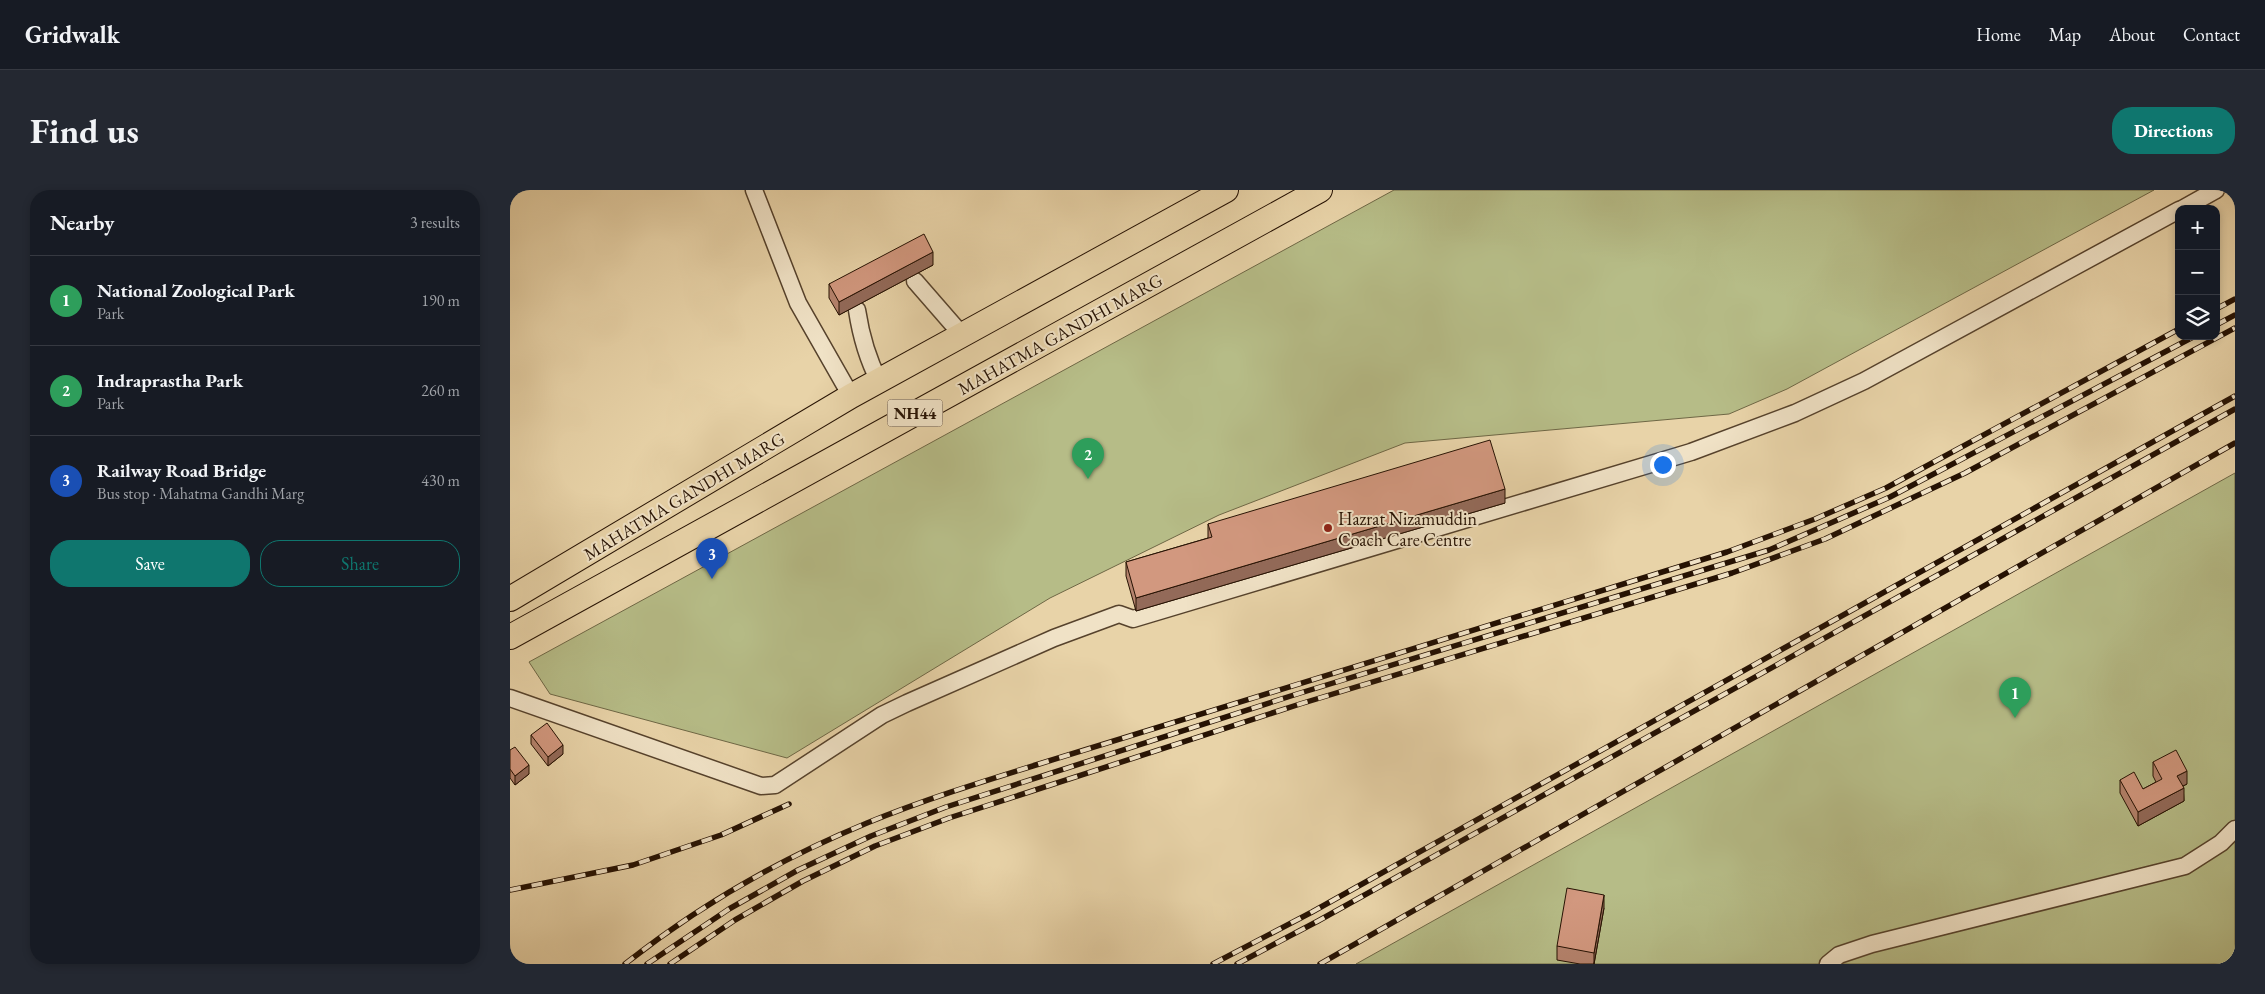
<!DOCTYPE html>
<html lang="en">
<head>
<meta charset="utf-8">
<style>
	:root { --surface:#171b24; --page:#242831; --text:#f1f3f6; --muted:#9ea1a6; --line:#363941; --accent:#0f766e }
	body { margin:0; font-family:"EB Garamond",serif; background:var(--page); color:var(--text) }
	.controls { position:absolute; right:15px; top:15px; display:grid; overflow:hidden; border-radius:10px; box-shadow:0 2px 8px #0003 }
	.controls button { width:45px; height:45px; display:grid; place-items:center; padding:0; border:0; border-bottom:1px solid var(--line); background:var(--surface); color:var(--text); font:25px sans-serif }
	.you { position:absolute; left:1152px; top:274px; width:18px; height:18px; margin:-12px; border:4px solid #fff; border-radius:50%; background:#1a73e8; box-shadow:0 0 0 8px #1a73e833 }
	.badge { display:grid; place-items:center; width:32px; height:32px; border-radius:50%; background:var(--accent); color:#fff; font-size:16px; font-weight:700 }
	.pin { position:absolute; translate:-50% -41px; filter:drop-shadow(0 1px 2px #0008) }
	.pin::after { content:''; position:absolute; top:26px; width:18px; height:15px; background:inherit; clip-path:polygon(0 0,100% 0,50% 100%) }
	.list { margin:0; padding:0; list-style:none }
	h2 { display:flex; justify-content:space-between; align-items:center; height:65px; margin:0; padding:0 20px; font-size:21px }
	h2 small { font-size:16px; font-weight:400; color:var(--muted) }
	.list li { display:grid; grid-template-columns:32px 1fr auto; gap:15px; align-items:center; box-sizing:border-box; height:90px; padding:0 20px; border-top:1px solid var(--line) }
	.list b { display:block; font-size:19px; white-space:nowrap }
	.list p { margin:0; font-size:16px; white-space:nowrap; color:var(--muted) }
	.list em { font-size:16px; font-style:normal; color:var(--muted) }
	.actions { display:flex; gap:10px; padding:15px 20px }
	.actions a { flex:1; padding:11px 0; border:1px solid var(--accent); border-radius:20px; text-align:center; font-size:18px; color:var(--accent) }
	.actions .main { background:var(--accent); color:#fff }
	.icon { flex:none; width:28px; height:28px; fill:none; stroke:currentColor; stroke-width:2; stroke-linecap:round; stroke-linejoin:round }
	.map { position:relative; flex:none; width:1725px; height:774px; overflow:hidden; border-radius:20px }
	header { display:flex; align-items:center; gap:30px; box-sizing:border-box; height:70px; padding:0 25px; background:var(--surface); border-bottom:1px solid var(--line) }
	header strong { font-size:24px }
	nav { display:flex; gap:28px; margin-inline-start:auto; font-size:18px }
	.intro { display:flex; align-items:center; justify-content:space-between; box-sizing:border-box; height:120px; padding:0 30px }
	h1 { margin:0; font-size:35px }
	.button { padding:12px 22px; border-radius:20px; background:var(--accent); color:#fff; font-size:18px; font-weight:700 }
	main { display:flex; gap:30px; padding:0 30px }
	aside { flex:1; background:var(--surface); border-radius:20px; box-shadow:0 2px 8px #0003 }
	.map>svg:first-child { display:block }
	.green { fill:#b6bc87; stroke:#6e6745 }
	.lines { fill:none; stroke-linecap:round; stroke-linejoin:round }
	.minor-casing { stroke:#56422c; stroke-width:19 }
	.highway-casing { stroke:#261203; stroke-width:26 }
	.minor { stroke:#f0e2c6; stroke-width:16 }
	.highway { stroke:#e8d3a8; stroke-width:24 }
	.rail-casing { stroke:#261203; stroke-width:5.5 }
	.rail { stroke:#f0e2c6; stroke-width:4; stroke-dasharray:11; stroke-linecap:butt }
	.wall { fill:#b5836d; stroke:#261203 }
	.shaded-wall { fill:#936a59; stroke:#261203 }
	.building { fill:#d2987f; stroke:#261203 }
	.poi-dot { fill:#8f2418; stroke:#f0e2c6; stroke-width:2 }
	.labels { text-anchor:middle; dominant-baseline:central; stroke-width:4; stroke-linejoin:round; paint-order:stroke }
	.shield { fill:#f0e2c6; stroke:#63503e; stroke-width:1 }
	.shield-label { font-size:16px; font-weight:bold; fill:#261203 }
	.street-label { font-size:18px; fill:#261203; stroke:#f0e2c6 }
	.poi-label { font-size:18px; fill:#261203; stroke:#f0e2c6; text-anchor:start }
</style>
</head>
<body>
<header>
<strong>Gridwalk</strong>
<nav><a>Home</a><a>Map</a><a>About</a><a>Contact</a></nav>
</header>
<div class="intro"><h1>Find us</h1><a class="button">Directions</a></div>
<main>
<aside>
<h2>Nearby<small>3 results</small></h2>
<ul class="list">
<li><span class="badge" style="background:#2e9e5b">1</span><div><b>National Zoological Park</b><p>Park</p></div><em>190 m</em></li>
<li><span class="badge" style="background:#2e9e5b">2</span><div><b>Indraprastha Park</b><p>Park</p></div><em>260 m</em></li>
<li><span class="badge" style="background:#1a4fb4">3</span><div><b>Railway Road Bridge</b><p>Bus stop · Mahatma Gandhi Marg</p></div><em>430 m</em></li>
</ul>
<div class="actions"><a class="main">Save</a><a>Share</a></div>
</aside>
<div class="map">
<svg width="1725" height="774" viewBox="0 0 1725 774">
	<rect width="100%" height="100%" fill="#e8d3a8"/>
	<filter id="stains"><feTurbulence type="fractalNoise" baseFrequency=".004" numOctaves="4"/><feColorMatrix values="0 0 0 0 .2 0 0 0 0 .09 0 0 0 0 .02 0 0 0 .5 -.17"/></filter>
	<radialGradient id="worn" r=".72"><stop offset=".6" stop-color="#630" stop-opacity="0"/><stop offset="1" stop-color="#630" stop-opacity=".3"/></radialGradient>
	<!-- green -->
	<g class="green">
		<path d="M 884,0 L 1644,0 L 1277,199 L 1219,224 L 895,253 L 709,325 L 540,408 L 277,568 L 40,504 L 19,472 Z"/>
		<path d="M 1725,283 L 1725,774 L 846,774 Z"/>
	</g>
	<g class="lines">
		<!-- minor casing -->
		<g class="minor-casing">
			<g id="minor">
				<path d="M 244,0 L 288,113 L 341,206"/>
				<path d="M 1672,19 L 1706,0"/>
				<path d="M 405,91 L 452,145"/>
				<path d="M 347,120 C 351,146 357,168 369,191"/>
				<path d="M 0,508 L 251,596 L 265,595 L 372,525 L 397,513 L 544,448 L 609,424 L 623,429 L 1181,262 L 1285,223 L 1354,191 L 1669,20"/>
				<path d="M 1318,774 L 1329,765 L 1362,754 L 1675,676 L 1711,653 L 1725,639"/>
			</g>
		</g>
		<!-- highway casing -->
		<g class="highway-casing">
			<g id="highway">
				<path d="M 0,409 L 341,206 L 716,0"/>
				<path d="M 0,447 L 810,0"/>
			</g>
		</g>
		<!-- minor -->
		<use href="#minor" class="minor"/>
		<!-- highway -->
		<use href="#highway" class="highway"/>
		<!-- rail casing -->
		<g class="rail-casing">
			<g id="rail">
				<path d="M 1706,119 L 1725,109"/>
				<path d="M 1706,135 L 1725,125"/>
				<path d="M 0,700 L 123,675 L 211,645 L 279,614"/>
				<path d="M 115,774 C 187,717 272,668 357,633 C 413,610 471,592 529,574 L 1217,362 L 1305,329 L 1376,298 L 1669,139"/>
				<path d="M 137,774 L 219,719 L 288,680 L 361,646 L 436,617 L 787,504 L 1259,360 L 1380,307 L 1685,146"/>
				<path d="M 160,774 L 225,730 L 293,691 L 365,656 L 439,628 L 790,514 L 1222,383 L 1315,349 L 1455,283 L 1725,138"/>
				<path d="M 703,774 L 802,722 L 1725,206"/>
				<path d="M 727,774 L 808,731 L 1725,219"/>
				<path d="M 810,774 L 1725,253"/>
			</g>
		</g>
		<!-- rail -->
		<use href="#rail" class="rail"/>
	</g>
	<!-- wall -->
	<g class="wall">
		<path d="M 423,75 L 329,125 L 319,108 L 319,94 Z"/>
		<path d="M 995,313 L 626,421 L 616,386 L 616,372 L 698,348 L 698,334 Z"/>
		<path d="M 21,545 L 53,564 L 38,576 L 21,554 Z"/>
		<path d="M 0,560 L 19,584 L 5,595 L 0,588 Z"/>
		<path d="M 1643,572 L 1677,594 L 1673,596 L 1674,611 L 1628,636 L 1610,603 L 1610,590 L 1633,599 L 1646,592 L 1643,586 Z"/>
		<path d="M 1094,718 L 1084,774 L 1070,774 L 1047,770 L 1047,756 Z"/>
	</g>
	<!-- shaded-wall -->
	<g class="shaded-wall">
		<path d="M 423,62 L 423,75 L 329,125 L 329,112 Z"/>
		<path d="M 995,299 L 995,313 L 626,421 L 626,408 Z"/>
		<path d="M 53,555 L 53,564 L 38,576 L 38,567 Z"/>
		<path d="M 19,575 L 19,584 L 5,595 L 5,586 Z"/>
		<path d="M 1677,581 L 1677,594 L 1667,599 L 1667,586 Z"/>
		<path d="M 1674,598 L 1674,611 L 1628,636 L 1628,622 Z"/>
		<path d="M 1094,705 L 1094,718 L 1084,774 L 1084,763 Z"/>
	</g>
	<!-- building -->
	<g class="building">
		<path d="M 414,44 L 423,62 L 329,112 L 319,94 Z"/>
		<path d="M 980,250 L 995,299 L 626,408 L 616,372 L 702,347 L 698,334 Z"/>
		<path d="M 37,533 L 53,555 L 38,567 L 21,545 Z"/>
		<path d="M 5,557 L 19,575 L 5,586 L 0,579 L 0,560 Z"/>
		<path d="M 1666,560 L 1677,581 L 1667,586 L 1674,598 L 1628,622 L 1610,590 L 1624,582 L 1633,599 L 1652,589 L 1643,572 Z"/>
		<path d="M 1057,698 L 1094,705 L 1084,763 L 1047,756 Z"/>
	</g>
	<!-- markers -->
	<circle class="poi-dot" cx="818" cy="338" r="5"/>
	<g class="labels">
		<!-- shield labels -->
		<rect class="shield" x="377.5" y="209.5" width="55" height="27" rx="4"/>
		<g class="shield-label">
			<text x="405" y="223">NH44</text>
		</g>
		<!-- street labels -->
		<g class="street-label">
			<text transform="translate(550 144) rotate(-29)">MAHATMA GANDHI MARG</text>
			<text transform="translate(174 306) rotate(-31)">MAHATMA GANDHI MARG</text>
		</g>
		<!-- poi labels -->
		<g class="poi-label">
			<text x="828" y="328">Hazrat Nizamuddin<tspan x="828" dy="21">Coach Care Centre</tspan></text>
		</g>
	</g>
	<rect width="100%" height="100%" filter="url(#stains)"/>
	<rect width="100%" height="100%" fill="url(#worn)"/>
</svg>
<div class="controls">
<button>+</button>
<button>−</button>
<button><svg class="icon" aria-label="layers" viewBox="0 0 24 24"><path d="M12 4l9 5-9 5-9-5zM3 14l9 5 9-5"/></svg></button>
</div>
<div class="you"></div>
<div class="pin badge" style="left:1505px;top:528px;background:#2e9e5b">1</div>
<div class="pin badge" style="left:578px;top:289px;background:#2e9e5b">2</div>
<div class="pin badge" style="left:202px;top:389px;background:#1a4fb4">3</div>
</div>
</main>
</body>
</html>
